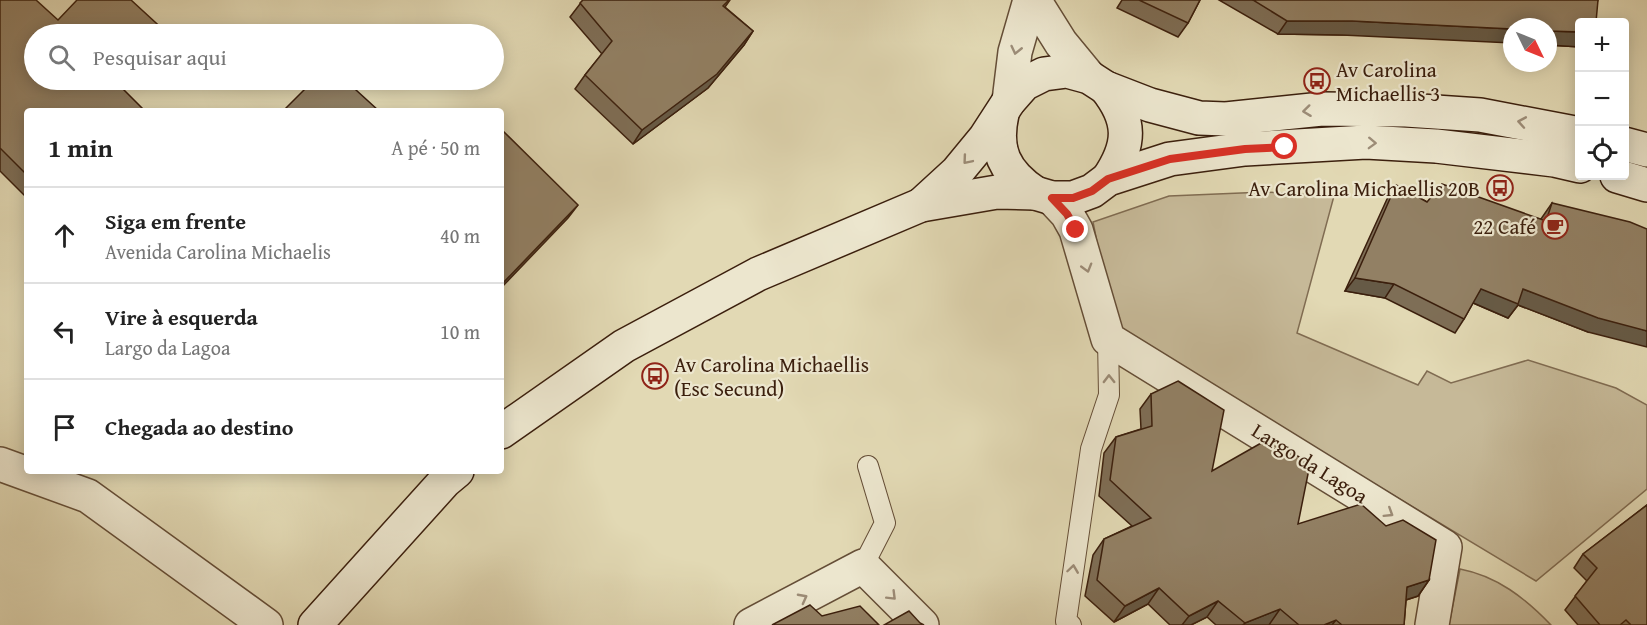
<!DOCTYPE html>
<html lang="pt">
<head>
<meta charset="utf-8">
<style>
	:root { --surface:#fff; --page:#f6f6f6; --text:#222; --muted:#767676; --line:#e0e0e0 }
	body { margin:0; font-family:"Gentium Book Plus",serif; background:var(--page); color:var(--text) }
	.controls { position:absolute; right:18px; top:18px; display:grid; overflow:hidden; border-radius:6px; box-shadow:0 3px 15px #0003 }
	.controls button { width:54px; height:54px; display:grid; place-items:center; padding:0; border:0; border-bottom:2px solid var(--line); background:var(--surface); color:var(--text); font:30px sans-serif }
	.compass { position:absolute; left:1503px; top:18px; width:54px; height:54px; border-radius:50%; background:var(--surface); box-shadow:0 3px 15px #0003; rotate:133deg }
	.stop { position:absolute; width:18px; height:18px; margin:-14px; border:4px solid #d93025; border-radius:50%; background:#fff }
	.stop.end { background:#d93025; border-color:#fff; box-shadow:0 2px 6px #0008 }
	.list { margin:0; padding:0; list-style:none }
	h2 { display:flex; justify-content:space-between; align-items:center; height:78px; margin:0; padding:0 24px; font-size:26px }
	h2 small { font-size:20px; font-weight:400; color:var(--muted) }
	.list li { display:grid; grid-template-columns:39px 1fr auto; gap:18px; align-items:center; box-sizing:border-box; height:96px; padding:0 24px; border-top:2px solid var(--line) }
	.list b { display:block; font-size:22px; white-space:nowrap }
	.list p { margin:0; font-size:20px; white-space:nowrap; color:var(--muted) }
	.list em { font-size:20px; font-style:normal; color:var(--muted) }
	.icon { flex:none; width:33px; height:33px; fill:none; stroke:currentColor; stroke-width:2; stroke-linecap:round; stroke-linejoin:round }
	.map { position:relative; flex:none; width:1647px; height:625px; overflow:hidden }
	.search { position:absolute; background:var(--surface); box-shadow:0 3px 15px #0003; left:24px; top:24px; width:480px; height:66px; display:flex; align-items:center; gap:15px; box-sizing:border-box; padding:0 21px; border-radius:33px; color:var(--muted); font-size:22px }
	.panel { position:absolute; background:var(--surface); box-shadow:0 3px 15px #0003; left:24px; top:108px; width:480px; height:366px; border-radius:6px }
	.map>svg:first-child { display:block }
	.green { fill:#c6b998; stroke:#806c52; stroke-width:1.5 }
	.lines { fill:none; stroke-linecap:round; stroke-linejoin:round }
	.lane-casing { stroke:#654e37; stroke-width:22 }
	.street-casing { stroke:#654e37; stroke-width:36 }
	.secondary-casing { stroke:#3b1f0d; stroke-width:36 }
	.lane { stroke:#ece6ce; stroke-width:20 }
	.street { stroke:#ece6ce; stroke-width:33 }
	.secondary { stroke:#ece6ce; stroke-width:33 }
	.wall { fill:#7e6e56; stroke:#3b1f0d; stroke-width:1.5 }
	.shaded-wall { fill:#665a46; stroke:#3b1f0d; stroke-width:1.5 }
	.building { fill:#928064; stroke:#3b1f0d; stroke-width:1.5 }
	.oneway { stroke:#9c8c77 }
	.route { stroke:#d93025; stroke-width:8 }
	.labels { text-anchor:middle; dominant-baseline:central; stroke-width:4.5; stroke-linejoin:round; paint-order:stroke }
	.poi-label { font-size:21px; fill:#3b1f0d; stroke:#ece6ce; text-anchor:start }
	.street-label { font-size:21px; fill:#3b1f0d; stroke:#ece6ce }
</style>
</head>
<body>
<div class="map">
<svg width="1647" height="625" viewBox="0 0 1647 625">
	<rect width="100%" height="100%" fill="#e2d9b4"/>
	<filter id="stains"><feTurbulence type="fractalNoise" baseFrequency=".00333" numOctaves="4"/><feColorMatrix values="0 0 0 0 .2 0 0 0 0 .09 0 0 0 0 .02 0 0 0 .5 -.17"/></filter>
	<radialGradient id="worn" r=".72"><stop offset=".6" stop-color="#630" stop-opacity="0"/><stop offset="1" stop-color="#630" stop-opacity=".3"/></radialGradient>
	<!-- green -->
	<g class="green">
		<path d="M 1265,192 L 1334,196 L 1297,333 L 1418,385 L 1427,371 L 1451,383 L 1528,360 L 1616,388 L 1647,405 L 1647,489 L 1536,581 L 1114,327 L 1093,222 L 1169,196 Z"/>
		<path d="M 1460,569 C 1497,576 1525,598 1551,625 L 1449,625 Z"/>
	</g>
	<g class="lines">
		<!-- lane casing -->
		<g class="lane-casing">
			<g id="lane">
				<path d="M 863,566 L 885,523 L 868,466"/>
				<path d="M 1071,625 L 1066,621 L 1091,449 L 1109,395 L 1108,339"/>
			</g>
		</g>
		<!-- street casing -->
		<g class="street-casing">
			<g id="street">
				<path d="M 1034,0 L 1061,43 L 1089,77"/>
				<path d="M 1009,101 L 1015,52 L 1030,0"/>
				<path d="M 1052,198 L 1067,214 L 1076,230 L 1108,339 L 1445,547 L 1432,625"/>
				<path d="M 0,464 L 88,496 L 266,625"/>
				<path d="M 751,625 L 863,566 L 922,625"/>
			</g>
		</g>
		<!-- secondary casing -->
		<g class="secondary-casing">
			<g id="secondary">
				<path d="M 1106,88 C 1132,121 1131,145 1108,179"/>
				<path d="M 1002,114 C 994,150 1004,172 1035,193"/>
				<path d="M 1624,144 L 1647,150"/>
				<path d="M 1617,176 L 1647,185"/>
				<path d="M 921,205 L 957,172 L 985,138 L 1009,101 L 1024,84 L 1044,74 L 1067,71 L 1089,77 L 1106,88 L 1150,105 L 1199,118 L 1226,119 L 1322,109 L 1406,110 L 1480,115 L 1580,134"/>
				<path d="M 501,432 L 624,346 L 758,274 L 921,205 L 997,192 L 1035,193 L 1052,198 L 1073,198 L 1092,191 L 1108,179 L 1170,159 L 1245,149 L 1366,142 L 1436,146 L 1554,160 L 1580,166"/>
				<path d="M 315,625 L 445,481 L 457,471"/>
			</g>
		</g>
		<!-- lane -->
		<use href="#lane" class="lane"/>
		<!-- street -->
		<use href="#street" class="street"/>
		<!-- secondary -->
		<use href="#secondary" class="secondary"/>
	</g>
	<!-- wall -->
	<g class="wall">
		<path d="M 0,0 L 34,80 L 134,80 L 124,90 L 27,111 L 27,198 L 0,171 Z"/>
		<path d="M 583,0 L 730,0 L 725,7 L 753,31 L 744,45 L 708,88 L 633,144 L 575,89 L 585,75 L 602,54 L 570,17 Z"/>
		<path d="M 1122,0 L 1200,0 L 1188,23 L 1178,37 L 1117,8 Z"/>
		<path d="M 1219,0 L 1598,0 L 1580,47 L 1548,45 L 1548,27 L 1342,35 L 1278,34 Z"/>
		<path d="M 1396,185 L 1427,202 L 1541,219 L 1552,203 L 1588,332 L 1518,305 L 1508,318 L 1473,303 L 1464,319 L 1455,333 L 1385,298 L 1345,291 L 1387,199 Z"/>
		<path d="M 1151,394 L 1212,471 L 1298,524 L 1429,580 L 1418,596 L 1406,600 L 1404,625 L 1216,625 L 1207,617 L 1191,625 L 1170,625 L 1148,604 L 1114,622 L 1085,596 L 1093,555 L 1104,539 L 1132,526 L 1099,496 L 1104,453 L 1116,437 L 1141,429 L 1140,409 Z"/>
		<path d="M 1647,505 L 1647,625 L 1578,625 L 1565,610 L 1587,581 L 1574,568 L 1583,554 Z"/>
	</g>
	<!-- shaded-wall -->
	<g class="shaded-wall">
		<path d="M 1287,21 L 1352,21 L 1512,29 L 1512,43 L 1342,35 L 1278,34 Z"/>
		<path d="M 753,31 L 744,45 L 708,88 L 633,144 L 642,130 Z"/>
		<path d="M 1548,31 L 1580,32 L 1580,47 L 1548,45 Z"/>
		<path d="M 130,80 L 134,80 L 112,101 L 122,88 Z"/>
		<path d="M 578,205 L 568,218 L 501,288 L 501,285 Z"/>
		<path d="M 1355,278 L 1394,284 L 1385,298 L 1345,291 Z"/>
		<path d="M 1481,289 L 1523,289 L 1647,331 L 1647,347 L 1588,332 L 1518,305 L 1508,318 L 1471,302 Z"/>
		<path d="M 1429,580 L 1418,596 L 1396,603 L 1407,587 Z"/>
		<path d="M 1159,588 L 1148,604 L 1114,622 L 1125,606 Z"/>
		<path d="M 1218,601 L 1207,617 L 1191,625 L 1182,625 L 1189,616 Z"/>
		<path d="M 1280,609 L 1269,625 L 1243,625 L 1245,623 Z"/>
		<path d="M 1336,620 L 1332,625 L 1324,625 Z"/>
	</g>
	<!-- building -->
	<g class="building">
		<path d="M 0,0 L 36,0 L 58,20 L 77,0 L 131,0 L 168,34 L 34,34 L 34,80 L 130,80 L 122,88 L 145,111 L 27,111 L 27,175 L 0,148 Z"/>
		<path d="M 583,0 L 729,0 L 723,6 L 753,31 L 717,74 L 642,130 L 585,75 L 612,41 L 580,3 Z"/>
		<path d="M 1139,0 L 1200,0 L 1188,23 Z"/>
		<path d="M 1253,0 L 1598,0 L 1596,22 L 1580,22 L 1580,32 L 1548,31 L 1548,27 L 1512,27 L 1512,29 L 1352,21 L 1287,21 Z"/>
		<path d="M 314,80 L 345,80 L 379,111 L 283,111 Z"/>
		<path d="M 501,129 L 578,205 L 501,285 Z"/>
		<path d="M 1442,184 L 1546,221 L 1552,203 L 1630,222 L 1647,229 L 1647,331 L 1598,318 L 1523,289 L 1518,304 L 1481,289 L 1464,319 L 1394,284 L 1355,278 L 1396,185 L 1427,202 Z"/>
		<path d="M 1178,381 L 1224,410 L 1212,471 L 1270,438 L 1310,464 L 1298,524 L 1361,504 L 1386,526 L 1403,520 L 1436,540 L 1429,580 L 1407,587 L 1404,625 L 1342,625 L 1336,620 L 1324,625 L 1299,625 L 1280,609 L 1245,623 L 1218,601 L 1189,616 L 1159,588 L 1125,606 L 1097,580 L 1104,539 L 1151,518 L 1110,480 L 1116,437 L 1152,426 L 1151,394 Z"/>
		<path d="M 1647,505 L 1647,625 L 1631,625 L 1626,620 L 1620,625 L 1600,625 L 1575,596 L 1597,568 L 1583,554 Z"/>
		<path d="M 810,605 L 822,616 L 860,606 L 879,625 L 772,625 Z"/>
		<path d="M 909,611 L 920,623 L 924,625 L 884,625 Z"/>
	</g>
	<!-- one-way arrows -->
	<defs><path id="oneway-chevron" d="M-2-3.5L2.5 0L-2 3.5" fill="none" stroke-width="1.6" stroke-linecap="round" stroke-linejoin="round" transform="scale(1.5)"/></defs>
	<g class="oneway">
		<use href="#oneway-chevron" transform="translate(1016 50) rotate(103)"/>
		<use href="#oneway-chevron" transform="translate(1307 111) rotate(173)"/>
		<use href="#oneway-chevron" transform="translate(1522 122) rotate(-170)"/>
		<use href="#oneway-chevron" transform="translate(1372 143) rotate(2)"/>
		<use href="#oneway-chevron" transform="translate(967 160) rotate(130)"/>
		<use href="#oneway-chevron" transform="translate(1087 268) rotate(74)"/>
		<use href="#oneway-chevron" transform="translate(1109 379) rotate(-91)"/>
		<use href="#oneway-chevron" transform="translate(1389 513) rotate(32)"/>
		<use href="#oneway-chevron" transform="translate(1073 569) rotate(-82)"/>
		<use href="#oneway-chevron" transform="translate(892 596) rotate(45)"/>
		<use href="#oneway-chevron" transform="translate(803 598) rotate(-28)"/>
	</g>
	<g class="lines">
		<!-- route -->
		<path class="route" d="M 1076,230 L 1067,214 L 1052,198 L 1073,198 L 1092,191 L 1108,179 L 1170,159 L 1245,149 L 1285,147"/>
	</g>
	<!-- icons -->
	<defs>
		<g id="bus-ring" transform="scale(1.35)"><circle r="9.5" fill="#ece6ce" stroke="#8f2418" stroke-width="1.5"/><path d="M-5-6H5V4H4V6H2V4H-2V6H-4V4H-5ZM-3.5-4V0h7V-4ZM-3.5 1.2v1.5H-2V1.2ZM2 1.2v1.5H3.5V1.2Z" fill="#8f2418"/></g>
		<g id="cafe-ring" transform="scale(1.35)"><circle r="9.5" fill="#ece6ce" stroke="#8f2418" stroke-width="1.5"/><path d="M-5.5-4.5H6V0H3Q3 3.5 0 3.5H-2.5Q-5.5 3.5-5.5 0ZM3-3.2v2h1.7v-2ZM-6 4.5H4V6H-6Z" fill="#8f2418"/></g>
	</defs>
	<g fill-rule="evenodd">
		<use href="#bus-ring" x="1317" y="81"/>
		<use href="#bus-ring" x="1500" y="188"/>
		<use href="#cafe-ring" x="1555" y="226"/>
		<use href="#bus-ring" x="655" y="376"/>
	</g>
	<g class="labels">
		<!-- poi labels -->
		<g class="poi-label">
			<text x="1336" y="69">Av Carolina<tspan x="1336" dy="24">Michaellis 3</tspan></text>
			<text x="1480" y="188" text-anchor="end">Av Carolina Michaellis 20B</text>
			<text x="1536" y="226" text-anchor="end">22 Café</text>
			<text x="674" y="364">Av Carolina Michaellis<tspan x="674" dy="24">(Esc Secund)</tspan></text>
		</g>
		<!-- street labels -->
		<g class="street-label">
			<text transform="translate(1310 463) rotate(32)">Largo da Lagoa</text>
		</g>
	</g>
	<rect width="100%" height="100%" filter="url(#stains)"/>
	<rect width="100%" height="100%" fill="url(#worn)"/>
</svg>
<div class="controls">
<button>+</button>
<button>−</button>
<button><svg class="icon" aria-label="locate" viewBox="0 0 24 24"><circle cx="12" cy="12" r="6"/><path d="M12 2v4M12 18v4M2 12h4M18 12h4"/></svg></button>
</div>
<svg class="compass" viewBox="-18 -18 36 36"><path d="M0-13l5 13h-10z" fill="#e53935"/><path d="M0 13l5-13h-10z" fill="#767676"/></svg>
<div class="stop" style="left:1285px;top:147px"></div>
<div class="stop end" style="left:1076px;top:230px"></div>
<div class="search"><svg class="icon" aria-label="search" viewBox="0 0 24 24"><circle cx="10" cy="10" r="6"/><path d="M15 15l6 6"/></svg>Pesquisar aqui</div>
<section class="panel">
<h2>1 min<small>A pé · 50 m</small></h2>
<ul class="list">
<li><svg class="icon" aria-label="ahead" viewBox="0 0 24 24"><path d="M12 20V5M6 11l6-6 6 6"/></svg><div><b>Siga em frente</b><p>Avenida Carolina Michaelis</p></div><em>40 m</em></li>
<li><svg class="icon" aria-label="left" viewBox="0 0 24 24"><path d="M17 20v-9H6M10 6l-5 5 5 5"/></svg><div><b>Vire à esquerda</b><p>Largo da Lagoa</p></div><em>10 m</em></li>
<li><svg class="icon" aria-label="arrive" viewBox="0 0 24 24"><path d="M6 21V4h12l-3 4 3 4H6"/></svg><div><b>Chegada ao destino</b></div></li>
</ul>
</section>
</div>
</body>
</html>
